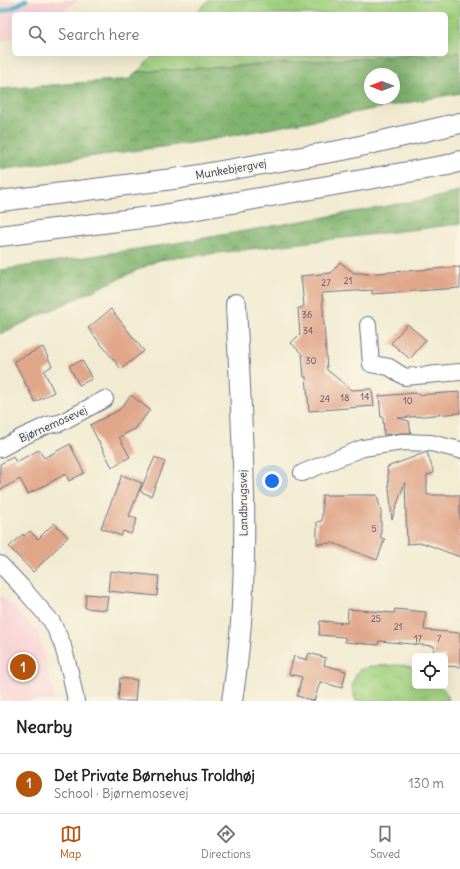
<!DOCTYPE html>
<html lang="en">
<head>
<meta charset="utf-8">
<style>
	:root { --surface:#fff; --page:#f6f6f6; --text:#222; --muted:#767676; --line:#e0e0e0; --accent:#b45309 }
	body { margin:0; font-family:Delius,sans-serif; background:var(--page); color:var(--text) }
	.controls { position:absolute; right:12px; bottom:12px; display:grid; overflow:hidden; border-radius:6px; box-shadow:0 4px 16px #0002 }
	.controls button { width:36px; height:36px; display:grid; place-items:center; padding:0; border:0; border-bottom:1px solid var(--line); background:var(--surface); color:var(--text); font:20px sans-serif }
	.compass { position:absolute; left:364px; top:68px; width:36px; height:36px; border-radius:50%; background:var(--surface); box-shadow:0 4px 16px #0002; rotate:270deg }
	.you { position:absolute; left:272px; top:481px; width:14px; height:14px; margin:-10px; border:3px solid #fff; border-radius:50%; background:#1a73e8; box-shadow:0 0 0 6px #1a73e833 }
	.badge { display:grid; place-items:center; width:26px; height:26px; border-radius:50%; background:var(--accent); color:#fff; font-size:13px; font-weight:700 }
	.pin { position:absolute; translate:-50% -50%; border:2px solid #fff; box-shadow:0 1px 4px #0006 }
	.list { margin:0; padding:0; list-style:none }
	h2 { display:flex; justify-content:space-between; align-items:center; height:52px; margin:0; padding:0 16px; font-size:17px }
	h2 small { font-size:13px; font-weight:400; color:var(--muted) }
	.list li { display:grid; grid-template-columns:26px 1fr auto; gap:12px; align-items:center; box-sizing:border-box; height:60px; padding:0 16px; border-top:1px solid var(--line) }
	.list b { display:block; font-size:15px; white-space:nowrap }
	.list p { margin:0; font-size:13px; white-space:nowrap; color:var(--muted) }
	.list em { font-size:13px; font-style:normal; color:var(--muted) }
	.icon { flex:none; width:22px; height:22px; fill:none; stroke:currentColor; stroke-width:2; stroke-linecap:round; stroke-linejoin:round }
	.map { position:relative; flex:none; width:460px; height:701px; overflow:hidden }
	.search { position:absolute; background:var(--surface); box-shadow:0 4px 16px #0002; left:12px; right:12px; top:12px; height:44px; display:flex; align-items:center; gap:10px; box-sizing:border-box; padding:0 14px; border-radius:6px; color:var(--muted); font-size:15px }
	.sheet { height:112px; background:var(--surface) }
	nav { display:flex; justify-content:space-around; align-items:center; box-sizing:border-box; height:56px; border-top:1px solid var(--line); background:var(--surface); font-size:11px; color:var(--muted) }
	nav a { display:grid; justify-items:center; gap:2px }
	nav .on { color:var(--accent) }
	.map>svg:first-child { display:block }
	.built { fill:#f7cfd4 }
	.grass { fill:url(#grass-tufts); stroke:#5e806e }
	.forest { fill:url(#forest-crowns); stroke:#4e7166; fill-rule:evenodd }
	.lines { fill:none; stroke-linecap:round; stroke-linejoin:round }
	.stream { stroke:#46adc6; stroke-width:4.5 }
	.building { fill:#e0a68a }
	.minor-casing { stroke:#667186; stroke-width:18 }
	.tertiary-casing { stroke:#667186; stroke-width:22 }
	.minor { stroke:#fff; stroke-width:16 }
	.tertiary { stroke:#fff; stroke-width:20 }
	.labels { text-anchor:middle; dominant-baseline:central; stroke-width:3.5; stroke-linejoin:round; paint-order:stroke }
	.number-label { font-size:9px; fill:#4c4d69 }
	.street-label { font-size:11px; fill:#1b2f5e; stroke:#fcf5e5 }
</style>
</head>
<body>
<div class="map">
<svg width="460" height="701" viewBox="0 0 460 701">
	<defs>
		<pattern id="grass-tufts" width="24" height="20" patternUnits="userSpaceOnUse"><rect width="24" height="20" fill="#a1d17f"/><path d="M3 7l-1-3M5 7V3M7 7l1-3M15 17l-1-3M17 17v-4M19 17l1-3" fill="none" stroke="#8ab470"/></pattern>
		<pattern id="forest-crowns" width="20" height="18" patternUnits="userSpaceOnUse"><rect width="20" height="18" fill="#80b36e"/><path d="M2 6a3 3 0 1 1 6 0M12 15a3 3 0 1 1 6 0" fill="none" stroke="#68925e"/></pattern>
	</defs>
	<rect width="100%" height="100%" fill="#fcf5e5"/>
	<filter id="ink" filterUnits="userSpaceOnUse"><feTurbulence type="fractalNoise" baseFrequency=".025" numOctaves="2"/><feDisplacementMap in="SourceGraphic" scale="8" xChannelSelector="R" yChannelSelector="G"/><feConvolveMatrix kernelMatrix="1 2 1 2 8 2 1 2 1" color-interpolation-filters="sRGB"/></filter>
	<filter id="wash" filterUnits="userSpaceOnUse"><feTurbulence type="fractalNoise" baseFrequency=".012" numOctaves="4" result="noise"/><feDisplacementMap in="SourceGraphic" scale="16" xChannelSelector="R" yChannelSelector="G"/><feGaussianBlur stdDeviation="0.9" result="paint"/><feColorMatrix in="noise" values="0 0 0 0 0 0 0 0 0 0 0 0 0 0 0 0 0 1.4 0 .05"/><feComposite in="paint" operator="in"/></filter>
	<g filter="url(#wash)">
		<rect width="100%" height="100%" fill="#f2ebd1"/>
		<!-- built -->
		<g class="built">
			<path d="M 0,0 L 78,0 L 58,14 L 14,14 L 14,37 L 0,43 Z"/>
			<path d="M 0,594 L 38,632 L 55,701 L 0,701 Z"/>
		</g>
		<!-- grass -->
		<g class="grass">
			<path d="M 209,0 L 460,0 L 460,52 L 446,53 L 446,14 L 195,14 Z"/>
			<path d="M 155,54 L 433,54 L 137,72 Z"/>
			<path d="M 403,665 L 411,667 L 415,670 L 415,686 L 440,686 C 445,690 448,695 449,701 L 356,701 C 351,686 351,684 359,670 L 372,666 Z"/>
		</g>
		<!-- forest -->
		<g class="forest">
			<path d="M 460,52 L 460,93 L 198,142 L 0,169 L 0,89 L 130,79 L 137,72 L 433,54 L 446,54 L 446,53 ZM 370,74 L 394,74 L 394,98 L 370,98 Z"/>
			<path d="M 460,192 L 460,224 L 159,260 L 0,334 L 0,270 L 176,243 L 433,198 Z"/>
		</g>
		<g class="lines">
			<!-- stream -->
			<path class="stream" d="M 0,12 L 12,8 L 26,0"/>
		</g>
		<g id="blocks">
			<!-- building -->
			<g class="building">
				<path d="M 340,262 L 354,273 L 363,273 L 364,274 L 460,267 L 460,288 L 372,294 L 372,290 L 322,293 L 327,370 L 352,390 L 372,389 L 374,406 L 309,411 L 306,377 L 304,377 L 302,354 L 291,343 L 300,334 L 298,308 L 302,308 L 302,307 L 304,306 L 301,276 L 331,273 Z"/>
				<path d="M 111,309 L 144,351 L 121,369 L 88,328 Z"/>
				<path d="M 407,324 L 426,340 L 410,359 L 391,343 Z"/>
				<path d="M 43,347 L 52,366 L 44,371 L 54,392 L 35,402 L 14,361 Z"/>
				<path d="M 82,360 L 92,379 L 79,385 L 69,366 Z"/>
				<path d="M 460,392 L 460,413 L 398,418 L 409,421 L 411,433 L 401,433 L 384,435 L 383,417 L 381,417 L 379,396 L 416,393 L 417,395 Z"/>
				<path d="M 131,395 L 150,410 L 135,429 L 119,437 L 130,457 L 112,467 L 90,425 L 119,410 Z"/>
				<path d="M 70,444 L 84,473 L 69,481 L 66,474 L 28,494 L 20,479 L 0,490 L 0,464 L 13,457 L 16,462 L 39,450 L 44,458 Z"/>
				<path d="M 427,452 L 434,473 L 427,475 L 427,495 L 460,495 L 460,557 L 423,543 L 407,544 L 405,482 L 392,519 L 387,467 Z"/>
				<path d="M 155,457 L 165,462 L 151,496 L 140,491 Z"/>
				<path d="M 122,475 L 142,483 L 129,516 L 137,519 L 131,534 L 123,531 L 121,536 L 101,528 Z"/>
				<path d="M 322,495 L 377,495 L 381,512 L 381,538 L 385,539 L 377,560 L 333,543 L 317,544 L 317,522 L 322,521 Z"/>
				<path d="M 54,523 L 68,537 L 33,572 L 9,547 L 23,534 L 24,536 L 30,531 L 38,539 Z"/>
				<path d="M 110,571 L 159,576 L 157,596 L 108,591 Z"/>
				<path d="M 86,594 L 108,596 L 106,610 L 85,608 Z"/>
				<path d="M 348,609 L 394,613 L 395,609 L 426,612 L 424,630 L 460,633 L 460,667 L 445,666 L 445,656 L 433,656 L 434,646 L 379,641 L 378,645 L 345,642 L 345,637 L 319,635 L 320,621 L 347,623 Z"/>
				<path d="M 309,653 L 326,658 L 324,665 L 346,671 L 342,688 L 320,682 L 314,701 L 297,696 L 302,677 L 289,674 L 294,656 L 307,660 Z"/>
				<path d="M 120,678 L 137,680 L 135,701 L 118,701 Z"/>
			</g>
		</g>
	</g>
	<g filter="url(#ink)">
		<use href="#blocks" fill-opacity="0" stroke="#667186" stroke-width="1"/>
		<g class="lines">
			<!-- minor casing -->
			<g class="minor-casing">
				<g id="minor">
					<path d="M 368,325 L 371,364 L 389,367 L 405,377 L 460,372"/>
					<path d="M 0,449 L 22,437 L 48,425 L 60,423 L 105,399"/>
					<path d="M 302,473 L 363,448 L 402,442 L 431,443 L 460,450"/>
					<path d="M 0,564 L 21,586 L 52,622 L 62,643 L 70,672 L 76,701"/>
				</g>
			</g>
			<!-- tertiary casing -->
			<g class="tertiary-casing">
				<g id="tertiary">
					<path d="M 0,201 L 181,178 L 343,150 L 460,123"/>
					<path d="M 0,236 L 157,216 L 448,165 L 460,161"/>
					<path d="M 232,701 C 253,570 242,436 236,304"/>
				</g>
			</g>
			<!-- minor -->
			<use href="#minor" class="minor"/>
			<!-- tertiary -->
			<use href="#tertiary" class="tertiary"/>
		</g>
	</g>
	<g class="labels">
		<!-- number labels -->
		<g class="number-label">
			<text x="348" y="280">21</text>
			<text x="326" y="282">27</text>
			<text x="307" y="314">36</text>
			<text x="308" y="330">34</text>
			<text x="311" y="360">30</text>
			<text x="365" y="396">14</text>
			<text x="345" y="397">18</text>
			<text x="325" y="398">24</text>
			<text x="408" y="400">10</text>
			<text x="374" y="528">5</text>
			<text x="376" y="618">25</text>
			<text x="398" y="626">21</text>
			<text x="418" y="638">17</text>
			<text x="439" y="638">7</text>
		</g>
		<!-- street labels -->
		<g class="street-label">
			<text transform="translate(231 169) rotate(-10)">Munkebjergvej</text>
			<text transform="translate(53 424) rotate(-24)">Bjørnemosevej</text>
			<text transform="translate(243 503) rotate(-91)">Landbrugsvej</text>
		</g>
	</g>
</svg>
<div class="controls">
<button><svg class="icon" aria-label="locate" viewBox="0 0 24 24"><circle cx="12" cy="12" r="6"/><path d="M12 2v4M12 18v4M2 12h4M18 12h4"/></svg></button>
</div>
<svg class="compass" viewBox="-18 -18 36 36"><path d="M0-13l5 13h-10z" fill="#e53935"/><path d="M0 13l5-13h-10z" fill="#767676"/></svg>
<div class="you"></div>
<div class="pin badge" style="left:23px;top:667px">1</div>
<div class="search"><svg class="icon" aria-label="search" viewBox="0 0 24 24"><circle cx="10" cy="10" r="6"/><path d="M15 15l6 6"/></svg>Search here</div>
</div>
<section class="sheet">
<h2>Nearby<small></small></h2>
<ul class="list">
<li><span class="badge">1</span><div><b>Det Private Børnehus Troldhøj</b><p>School · Bjørnemosevej</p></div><em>130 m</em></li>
</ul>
</section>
<nav>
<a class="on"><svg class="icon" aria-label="map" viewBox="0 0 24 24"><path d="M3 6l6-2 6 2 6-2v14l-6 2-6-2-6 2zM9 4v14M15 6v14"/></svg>Map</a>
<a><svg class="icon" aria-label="directions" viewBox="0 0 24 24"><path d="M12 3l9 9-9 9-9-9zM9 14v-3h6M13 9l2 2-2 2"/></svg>Directions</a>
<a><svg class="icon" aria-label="saved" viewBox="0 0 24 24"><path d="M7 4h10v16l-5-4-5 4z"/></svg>Saved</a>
</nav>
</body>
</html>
